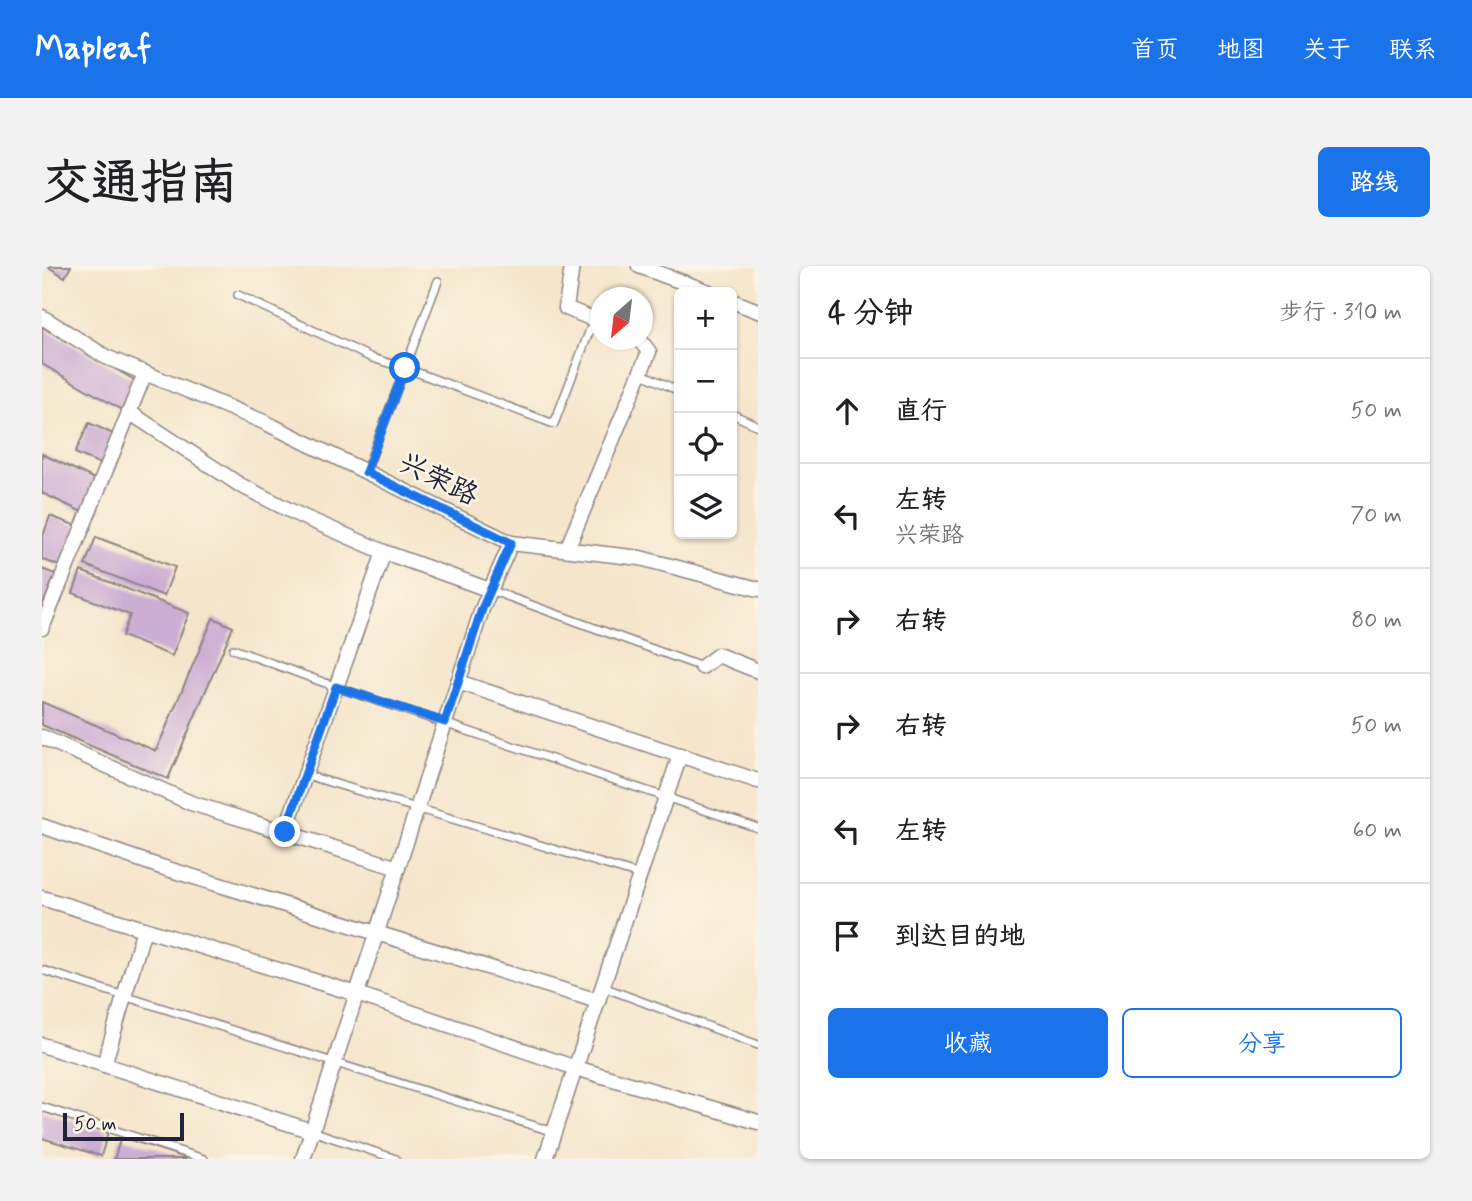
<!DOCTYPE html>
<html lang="zh">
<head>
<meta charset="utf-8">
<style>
	:root { --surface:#fff; --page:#f2f2f2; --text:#202124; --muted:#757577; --line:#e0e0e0; --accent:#1a73e8 }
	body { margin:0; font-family:Mynerve,"LXGW WenKai TC",sans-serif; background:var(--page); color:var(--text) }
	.controls { position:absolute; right:21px; top:21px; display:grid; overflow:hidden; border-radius:10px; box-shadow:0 2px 5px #0004 }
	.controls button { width:63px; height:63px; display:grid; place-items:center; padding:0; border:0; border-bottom:2px solid var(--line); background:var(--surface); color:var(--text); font:35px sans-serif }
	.compass { position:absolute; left:548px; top:21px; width:63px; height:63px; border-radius:50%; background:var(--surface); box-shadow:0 2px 5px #0004; rotate:208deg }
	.scale { position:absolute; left:21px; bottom:18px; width:121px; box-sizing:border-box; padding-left:7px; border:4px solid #22223b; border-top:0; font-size:19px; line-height:24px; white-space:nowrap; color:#22223b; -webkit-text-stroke:5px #fcf5e5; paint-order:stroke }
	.stop { position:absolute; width:21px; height:21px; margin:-16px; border:5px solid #1a73e8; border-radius:50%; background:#fff }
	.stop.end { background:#1a73e8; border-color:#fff; box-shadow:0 2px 7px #0008 }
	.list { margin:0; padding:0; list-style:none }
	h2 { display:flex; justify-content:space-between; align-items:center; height:91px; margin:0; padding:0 28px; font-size:30px }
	h2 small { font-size:23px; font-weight:400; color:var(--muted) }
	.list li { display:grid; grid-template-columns:46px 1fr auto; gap:21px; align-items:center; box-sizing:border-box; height:105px; padding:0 28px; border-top:2px solid var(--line) }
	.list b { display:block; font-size:26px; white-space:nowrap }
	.list p { margin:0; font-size:23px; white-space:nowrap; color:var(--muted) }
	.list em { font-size:23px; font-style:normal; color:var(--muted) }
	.actions { display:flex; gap:14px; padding:21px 28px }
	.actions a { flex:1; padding:16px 0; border:2px solid var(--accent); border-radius:10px; text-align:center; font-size:24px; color:var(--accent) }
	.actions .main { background:var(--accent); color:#fff }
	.icon { flex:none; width:38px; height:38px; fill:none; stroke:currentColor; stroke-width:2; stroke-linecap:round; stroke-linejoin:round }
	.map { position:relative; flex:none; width:716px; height:893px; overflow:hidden; border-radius:10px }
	header { display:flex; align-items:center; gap:42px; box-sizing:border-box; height:98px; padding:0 35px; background:var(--accent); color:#fff }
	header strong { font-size:33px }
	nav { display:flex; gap:38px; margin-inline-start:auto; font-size:24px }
	.intro { display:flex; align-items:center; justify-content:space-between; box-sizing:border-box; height:168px; padding:0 42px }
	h1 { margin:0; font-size:49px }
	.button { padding:18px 32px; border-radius:10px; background:var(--accent); color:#fff; font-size:24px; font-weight:700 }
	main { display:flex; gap:42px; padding:0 42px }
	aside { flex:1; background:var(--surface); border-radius:10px; box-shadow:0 2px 5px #0004 }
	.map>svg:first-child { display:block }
	.building { fill:#ccadd4 }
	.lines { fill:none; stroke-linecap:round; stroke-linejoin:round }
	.service-casing { stroke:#8c8483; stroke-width:10 }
	.minor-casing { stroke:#8c8483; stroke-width:17 }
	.service { stroke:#fff; stroke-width:7 }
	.minor { stroke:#fff; stroke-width:14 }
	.route { stroke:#1a73e8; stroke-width:9 }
	.labels { text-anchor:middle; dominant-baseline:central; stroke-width:5; stroke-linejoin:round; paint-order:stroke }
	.street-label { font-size:28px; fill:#22223b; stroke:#fcf5e5 }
</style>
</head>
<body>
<header>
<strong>Mapleaf</strong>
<nav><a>首页</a><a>地图</a><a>关于</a><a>联系</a></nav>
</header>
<div class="intro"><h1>交通指南</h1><a class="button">路线</a></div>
<main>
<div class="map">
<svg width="716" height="893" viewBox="0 0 716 893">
	<rect width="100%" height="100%" fill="#fcf5e5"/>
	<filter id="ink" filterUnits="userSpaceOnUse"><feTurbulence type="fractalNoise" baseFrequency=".0143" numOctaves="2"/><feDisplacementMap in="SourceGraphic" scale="14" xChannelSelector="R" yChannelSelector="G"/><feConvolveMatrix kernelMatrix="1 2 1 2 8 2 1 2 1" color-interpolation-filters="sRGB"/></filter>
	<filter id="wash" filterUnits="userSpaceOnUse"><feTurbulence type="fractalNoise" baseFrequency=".00686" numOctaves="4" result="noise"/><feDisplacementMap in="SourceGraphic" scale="28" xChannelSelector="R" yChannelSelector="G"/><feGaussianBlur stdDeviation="1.57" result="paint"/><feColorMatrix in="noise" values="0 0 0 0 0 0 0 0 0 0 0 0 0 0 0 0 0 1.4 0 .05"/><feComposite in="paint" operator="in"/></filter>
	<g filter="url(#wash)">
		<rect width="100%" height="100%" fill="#f5e5cb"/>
		<g id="blocks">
			<!-- building -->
			<g class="building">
				<path d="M 5,0 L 29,0 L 23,11 Z"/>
				<path d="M 0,61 L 96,116 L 80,144 L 0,98 Z"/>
				<path d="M 47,157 L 74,169 L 61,199 L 33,187 Z"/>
				<path d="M 0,188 L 55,214 L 40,246 L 0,227 Z"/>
				<path d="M 8,250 L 35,260 L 20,301 L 0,293 L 0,273 Z"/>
				<path d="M 54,271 L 133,301 L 122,330 L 43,299 Z"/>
				<path d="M 0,303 L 13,308 L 0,341 Z"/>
				<path d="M 39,305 L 147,347 L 130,390 L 80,370 L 88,349 L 31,327 Z"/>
				<path d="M 171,352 L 191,361 L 126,513 L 0,459 L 0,436 L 114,485 Z"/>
				<path d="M 0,845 L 66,866 L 59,890 L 0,872 Z"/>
				<path d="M 79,871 L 144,892 L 144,893 L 72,893 Z"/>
			</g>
		</g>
	</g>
	<g filter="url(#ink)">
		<use href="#blocks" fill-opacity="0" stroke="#8c8483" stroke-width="2"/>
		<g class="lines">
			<!-- service casing -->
			<g class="service-casing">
				<g id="service">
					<path d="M 196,29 L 330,92 L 363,102 L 512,158 L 552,53"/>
					<path d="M 598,107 L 637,125"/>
					<path d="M 690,148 L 716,160"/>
					<path d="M 324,205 L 396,15"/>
					<path d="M 448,324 L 660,401"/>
					<path d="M 191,383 L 294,421 L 716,562"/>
					<path d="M 264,509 L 598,609"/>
					<path d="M 0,704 L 512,866"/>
					<path d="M 561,721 L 716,779"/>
					<path d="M 0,841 L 162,893"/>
					<path d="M 270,865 L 354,893"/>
				</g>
			</g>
			<!-- minor casing -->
			<g class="minor-casing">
				<g id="minor">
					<path d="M 530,0 L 524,42 L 558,56"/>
					<path d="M 597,0 L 667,26"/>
					<path d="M 690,35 L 716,45"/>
					<path d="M 0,51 L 64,91 L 222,156 L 469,277 L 598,292 L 716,323"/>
					<path d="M 87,146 L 198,219 L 257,249 L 342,286 L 448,324"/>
					<path d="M 525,283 L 607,86 L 598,74"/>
					<path d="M 0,362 L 103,107"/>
					<path d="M 660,401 L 676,389 L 716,405"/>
					<path d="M 416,416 L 716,515"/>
					<path d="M 0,471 L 149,537 L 356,602"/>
					<path d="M 0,560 L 116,600 L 556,735"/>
					<path d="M 243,566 L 342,286"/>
					<path d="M 0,632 L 315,728 L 534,802 L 716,856"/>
					<path d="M 0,779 L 270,865"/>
					<path d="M 62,799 L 102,663"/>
					<path d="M 261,893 L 440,343 L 469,277"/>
					<path d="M 503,893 L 638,489"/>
				</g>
			</g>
			<!-- service -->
			<use href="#service" class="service"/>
			<!-- minor -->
			<use href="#minor" class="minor"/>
		</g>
	</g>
	<g class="lines" filter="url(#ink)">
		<!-- route -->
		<path class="route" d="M 243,566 L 294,421 L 403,456 L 440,343 L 469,277 L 324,206 L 363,102"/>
	</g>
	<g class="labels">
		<!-- street labels -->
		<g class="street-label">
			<text transform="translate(396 214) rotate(26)">兴荣路</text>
		</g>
	</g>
</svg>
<div class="controls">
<button>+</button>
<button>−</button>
<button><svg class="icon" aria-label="locate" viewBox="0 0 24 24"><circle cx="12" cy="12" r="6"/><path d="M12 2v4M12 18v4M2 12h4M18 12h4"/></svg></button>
<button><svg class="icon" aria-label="layers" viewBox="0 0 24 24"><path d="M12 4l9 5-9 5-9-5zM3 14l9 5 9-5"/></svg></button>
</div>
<svg class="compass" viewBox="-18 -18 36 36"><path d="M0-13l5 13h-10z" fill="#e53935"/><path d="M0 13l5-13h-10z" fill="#757577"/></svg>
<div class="scale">50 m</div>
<div class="stop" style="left:363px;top:102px"></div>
<div class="stop end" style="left:243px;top:566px"></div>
</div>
<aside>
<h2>4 分钟<small>步行 · 310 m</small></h2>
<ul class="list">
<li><svg class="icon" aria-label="ahead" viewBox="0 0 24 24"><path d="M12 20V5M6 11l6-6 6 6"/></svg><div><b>直行</b></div><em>50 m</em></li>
<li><svg class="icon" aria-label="left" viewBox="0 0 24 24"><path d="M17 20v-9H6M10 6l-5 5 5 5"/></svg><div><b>左转</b><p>兴荣路</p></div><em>70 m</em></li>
<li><svg class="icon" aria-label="right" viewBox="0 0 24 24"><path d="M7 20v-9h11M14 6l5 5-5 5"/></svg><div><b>右转</b></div><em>80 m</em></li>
<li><svg class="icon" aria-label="right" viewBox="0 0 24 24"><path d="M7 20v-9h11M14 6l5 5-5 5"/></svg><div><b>右转</b></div><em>50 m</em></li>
<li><svg class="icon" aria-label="left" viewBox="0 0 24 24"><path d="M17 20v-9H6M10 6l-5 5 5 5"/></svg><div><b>左转</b></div><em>60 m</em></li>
<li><svg class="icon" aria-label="arrive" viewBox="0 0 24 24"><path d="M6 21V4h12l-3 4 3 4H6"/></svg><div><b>到达目的地</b></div></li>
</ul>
<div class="actions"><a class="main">收藏</a><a>分享</a></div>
</aside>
</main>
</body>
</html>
